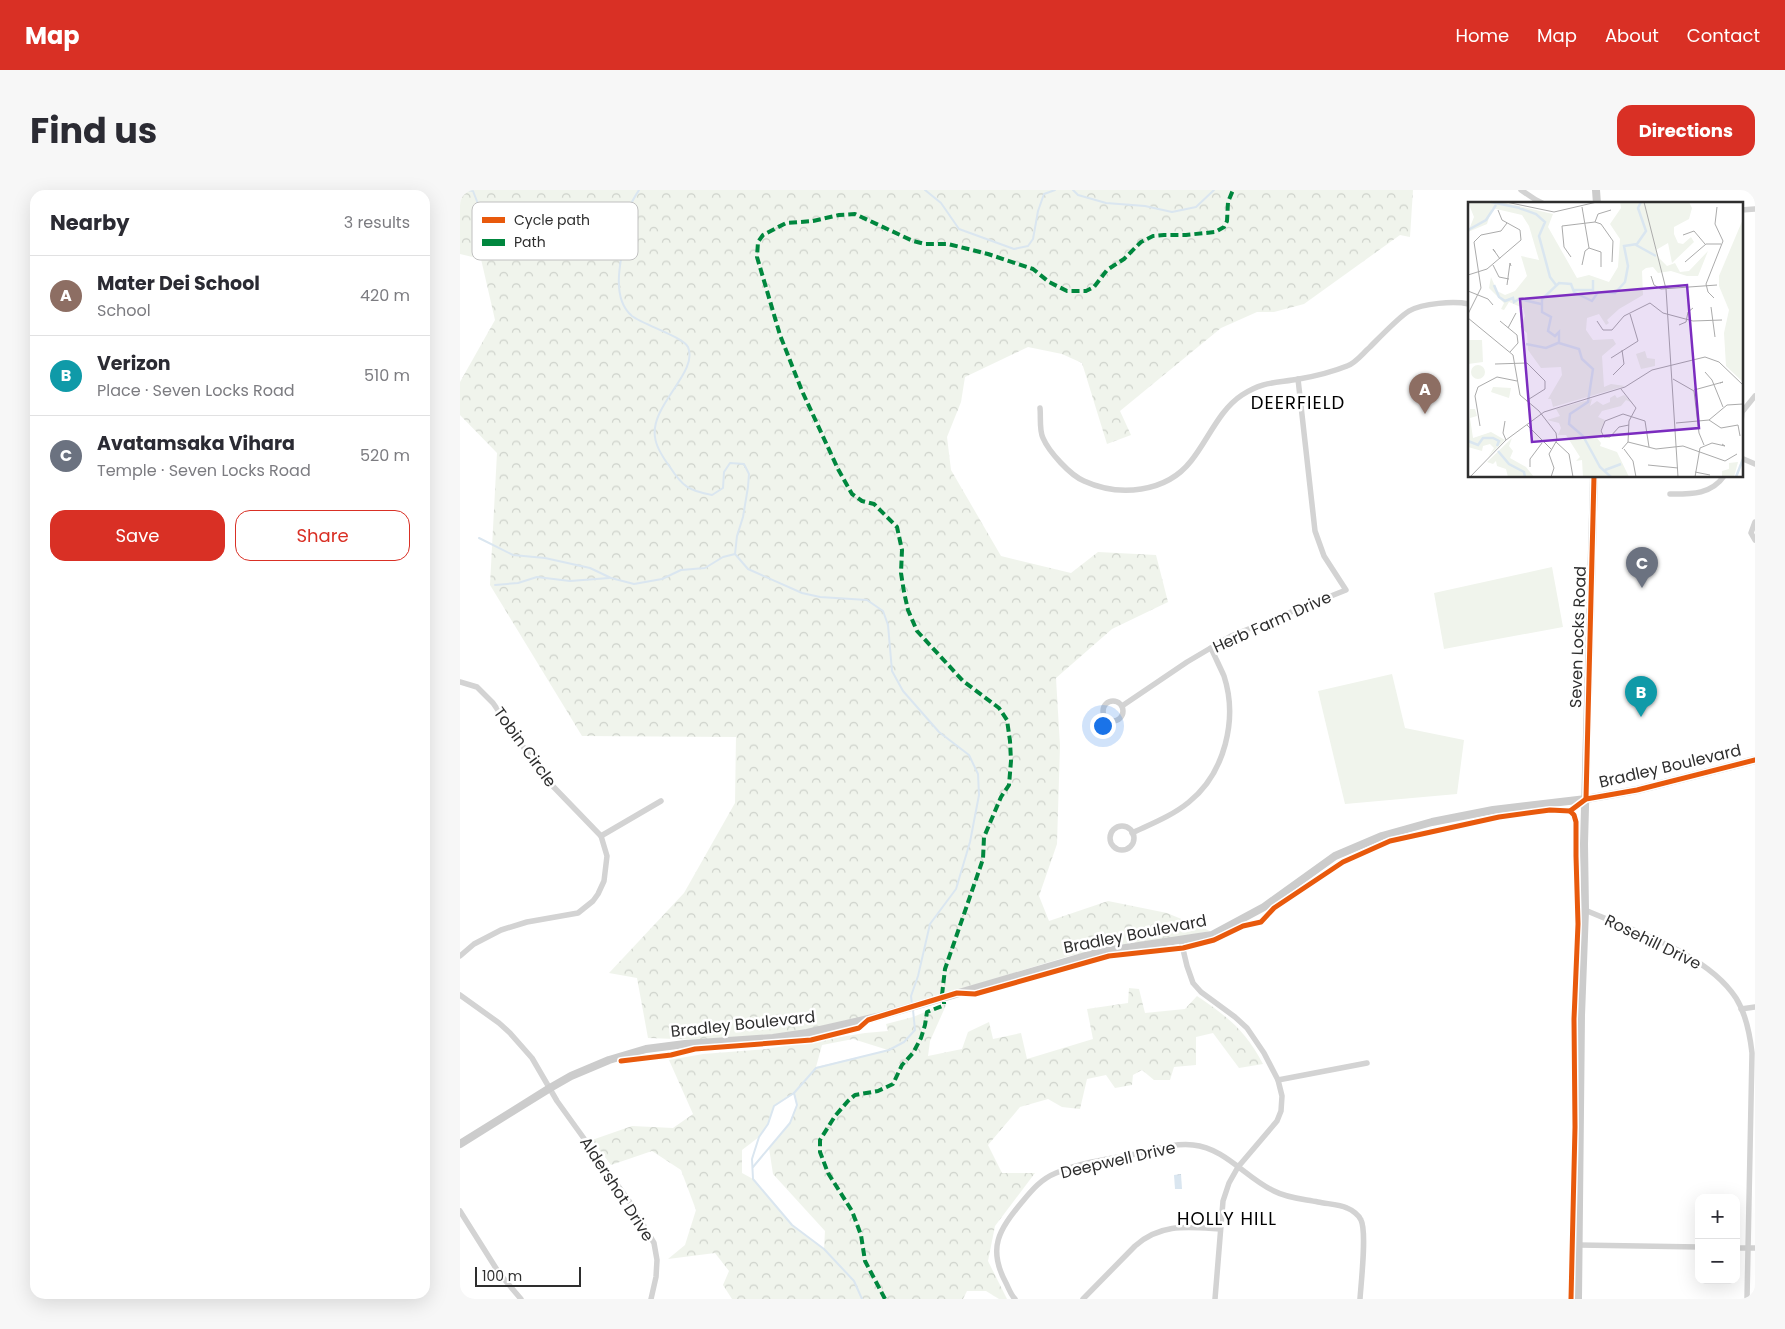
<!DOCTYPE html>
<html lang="en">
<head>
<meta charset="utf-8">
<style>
	:root { --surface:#fff; --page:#f7f7f7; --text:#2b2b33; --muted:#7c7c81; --line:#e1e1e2; --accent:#d93025 }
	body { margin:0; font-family:Poppins,sans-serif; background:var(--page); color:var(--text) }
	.controls { position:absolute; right:15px; bottom:15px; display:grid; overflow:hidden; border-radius:10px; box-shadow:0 5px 20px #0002 }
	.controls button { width:45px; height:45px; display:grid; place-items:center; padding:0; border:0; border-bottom:1px solid var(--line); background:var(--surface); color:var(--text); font:25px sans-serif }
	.scale { position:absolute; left:15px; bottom:12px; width:106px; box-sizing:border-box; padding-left:5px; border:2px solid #2e2e2e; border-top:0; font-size:14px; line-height:18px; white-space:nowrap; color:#2e2e2e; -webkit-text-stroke:4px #fff; paint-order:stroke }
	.you { position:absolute; left:642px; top:535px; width:18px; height:18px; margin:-12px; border:4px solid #fff; border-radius:50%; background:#1a73e8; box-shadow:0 0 0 8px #1a73e833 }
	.badge { display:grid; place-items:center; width:32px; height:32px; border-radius:50%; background:var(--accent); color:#fff; font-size:16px; font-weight:700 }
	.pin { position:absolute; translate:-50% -41px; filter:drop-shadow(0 1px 2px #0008) }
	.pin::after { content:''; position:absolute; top:26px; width:18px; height:15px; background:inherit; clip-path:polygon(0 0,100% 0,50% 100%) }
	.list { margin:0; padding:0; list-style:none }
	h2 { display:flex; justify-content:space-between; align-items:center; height:65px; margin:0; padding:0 20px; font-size:21px }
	h2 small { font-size:16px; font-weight:400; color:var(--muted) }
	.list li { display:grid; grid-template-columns:32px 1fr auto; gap:15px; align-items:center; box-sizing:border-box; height:80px; padding:0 20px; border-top:1px solid var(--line) }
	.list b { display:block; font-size:19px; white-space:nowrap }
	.list p { margin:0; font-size:16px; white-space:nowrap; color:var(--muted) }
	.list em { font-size:16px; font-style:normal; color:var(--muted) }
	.actions { display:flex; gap:10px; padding:15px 20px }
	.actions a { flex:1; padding:11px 0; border:1px solid var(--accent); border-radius:15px; text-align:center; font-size:18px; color:var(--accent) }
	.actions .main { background:var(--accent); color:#fff }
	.map { position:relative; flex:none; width:1295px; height:1109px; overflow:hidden; border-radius:15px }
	header { display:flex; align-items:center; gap:30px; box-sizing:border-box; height:70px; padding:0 25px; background:var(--accent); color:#fff }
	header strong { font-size:24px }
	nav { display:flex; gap:28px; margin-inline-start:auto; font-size:18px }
	.intro { display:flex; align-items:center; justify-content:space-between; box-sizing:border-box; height:120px; padding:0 30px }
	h1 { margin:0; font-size:35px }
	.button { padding:12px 22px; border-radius:15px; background:var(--accent); color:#fff; font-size:18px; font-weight:700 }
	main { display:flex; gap:30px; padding:0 30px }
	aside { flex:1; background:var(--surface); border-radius:15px; box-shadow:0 5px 20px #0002 }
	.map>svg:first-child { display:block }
	.forest { fill:url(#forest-crowns); fill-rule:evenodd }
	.pitch { fill:#f0f4ec }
	.water { fill:url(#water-ripples) }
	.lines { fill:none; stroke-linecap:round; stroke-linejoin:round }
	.stream { stroke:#dae6f0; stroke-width:2 }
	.minor { stroke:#d3d3d3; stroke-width:5.5 }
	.secondary { stroke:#ccc; stroke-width:8 }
	.quiet { stroke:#00873e; stroke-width:4; stroke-dasharray:8 4; stroke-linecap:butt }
	.cycleway-casing { stroke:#fff; stroke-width:8 }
	.cycleway { stroke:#e8590c; stroke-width:5 }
	.labels { text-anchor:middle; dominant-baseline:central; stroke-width:5; stroke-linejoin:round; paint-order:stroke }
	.street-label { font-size:16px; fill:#2e2e2e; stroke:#fff }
	.neighbourhood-label { font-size:18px; letter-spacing:1px; fill:#000; stroke:#fff }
	.inset-river { fill:none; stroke:#dae6f0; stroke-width:2.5 }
	.inset-road { fill:none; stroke:#ababab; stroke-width:1 }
	.view { fill:#7b2cbf; fill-opacity:0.15; stroke:#7b2cbf; stroke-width:2.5 }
	.inset-edge { fill:none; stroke:#2e2e2e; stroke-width:2.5 }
	.key { fill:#fff; stroke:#c0c0c0; stroke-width:1 }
	.key-label { font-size:14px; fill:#2e2e2e }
</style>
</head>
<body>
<header>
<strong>Map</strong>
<nav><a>Home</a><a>Map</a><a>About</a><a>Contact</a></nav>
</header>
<div class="intro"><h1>Find us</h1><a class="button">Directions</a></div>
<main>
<aside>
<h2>Nearby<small>3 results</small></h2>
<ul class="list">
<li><span class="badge" style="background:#8d6e63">A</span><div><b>Mater Dei School</b><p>School</p></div><em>420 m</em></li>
<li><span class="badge" style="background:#0f9aa8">B</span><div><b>Verizon</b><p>Place · Seven Locks Road</p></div><em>510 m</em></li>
<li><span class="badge" style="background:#6b7280">C</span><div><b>Avatamsaka Vihara</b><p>Temple · Seven Locks Road</p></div><em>520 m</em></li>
</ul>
<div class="actions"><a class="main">Save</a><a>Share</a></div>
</aside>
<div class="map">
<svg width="1295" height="1109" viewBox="0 0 1295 1109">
	<defs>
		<pattern id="forest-crowns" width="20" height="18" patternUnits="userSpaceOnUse" patternTransform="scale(1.25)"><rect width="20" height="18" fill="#f0f4ec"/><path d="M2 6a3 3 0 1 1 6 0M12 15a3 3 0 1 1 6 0" fill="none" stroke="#ced2cb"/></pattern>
		<pattern id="water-ripples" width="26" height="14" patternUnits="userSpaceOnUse" patternTransform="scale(1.25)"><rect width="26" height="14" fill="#dae6f0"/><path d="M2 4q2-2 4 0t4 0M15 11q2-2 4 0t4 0" fill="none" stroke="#bbc6ce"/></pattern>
	</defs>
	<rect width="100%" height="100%" fill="#fff"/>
	<!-- forest -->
	<g class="forest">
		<path d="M 0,0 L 953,0 L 950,47 L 940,45 L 844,114 L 814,122 L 797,122 L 761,138 L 660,221 L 671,245 L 647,254 L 622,173 L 602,164 L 568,157 L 505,187 L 501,212 L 487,247 L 491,280 L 541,366 L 611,383 L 638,362 L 696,365 L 708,412 L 652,439 L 596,488 L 600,556 L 597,654 L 579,706 L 589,731 L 648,711 L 707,723 L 750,741 L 721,747 L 666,754 L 609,766 L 508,797 L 347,843 L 272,851 L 188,848 L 177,788 L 149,783 L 224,703 L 275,613 L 276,547 L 122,546 L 30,395 L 37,263 L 0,225 L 0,192 L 35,130 L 21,69 L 0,64 Z"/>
		<path d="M 669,798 L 679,799 L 685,823 L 725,819 L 737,806 C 768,827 785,840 803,874 L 779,878 L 753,843 L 736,847 L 736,875 L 714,877 L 710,890 L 694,890 L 682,880 L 673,885 L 672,895 L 655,898 L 646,885 L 627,889 L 620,919 L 602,917 L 588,909 L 560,917 L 528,955 L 542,983 L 575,983 L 535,1036 L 528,1071 L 547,1109 L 539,1109 L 526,1101 L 507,1101 L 503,1109 L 272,1109 L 263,1095 L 269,1081 L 255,1063 L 208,1069 L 225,1055 L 236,1020 L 221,980 L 192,961 L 151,975 L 132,950 L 172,936 L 213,938 L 233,924 L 209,870 L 243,864 L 306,859 L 405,843 L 428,841 L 426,834 L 453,827 L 487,813 L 470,851 L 468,866 L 502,859 L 508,842 L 529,832 L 533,849 L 561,843 L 567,869 L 633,849 L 627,819 L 668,813 ZM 393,849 L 428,860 L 356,877 L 362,855 ZM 334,904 L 337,915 L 330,933 L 309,958 L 313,984 L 365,1041 L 364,1059 L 332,1035 L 293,989 L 282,983 L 282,960 L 299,947 L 308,934 L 314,916 Z"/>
	</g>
	<!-- pitch -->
	<g class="pitch">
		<path d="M 1092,377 L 1103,437 L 984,459 L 974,403 Z"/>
		<path d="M 932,484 L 945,538 L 1004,550 L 997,604 L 885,614 L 858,501 Z"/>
	</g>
	<!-- water -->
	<path class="water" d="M 721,984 L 722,999 L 715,999 L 714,985 Z"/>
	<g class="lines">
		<!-- stream -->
		<g class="stream">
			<path d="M 7,0 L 13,1 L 20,19 L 45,21 L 41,30 L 91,41 L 138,42 L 165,48"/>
			<path d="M 179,0 C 176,5 172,11 170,16 C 168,23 168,32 167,39 C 162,64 149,107 172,126 C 184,135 223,147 228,157 C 239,182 190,215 195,247 C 196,257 204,269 210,277 C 222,296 229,301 252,305 L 263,298 L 264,282 L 270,273 L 284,274 L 289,284 L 288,297 L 283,327 L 277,346 L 275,364 L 288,379 L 342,403 L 360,407 L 407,410 L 423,421 L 428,435 L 432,481 L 443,501 L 479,542 L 509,565 L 518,584 L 519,605 L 510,652 L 496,699 L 470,734 L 458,786 L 451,806 L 452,815"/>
			<path d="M 465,0 L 481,13 L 499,39 L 554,59 L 568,56 L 573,49 L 578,21 L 584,4 L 595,0"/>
			<path d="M 613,0 L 618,5 L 646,13 L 685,16 L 712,22 L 736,17 L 754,0"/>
			<path d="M 19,348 L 53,365 L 85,368 L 130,378 L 151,388 L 174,394 L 202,389 L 221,380 L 245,378 L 263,367 L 275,364"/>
			<path d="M 35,395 L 58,393 L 77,387 L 110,391 L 149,388"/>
			<path d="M 293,977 L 330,933 L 337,915 L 334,903"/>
			<path d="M 402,1109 L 394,1091 L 364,1059 L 332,1035 L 293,989 L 292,969 L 299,947 L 308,934 L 314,916 L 334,903 L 356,878 L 429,860 L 444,852 L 455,840 L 453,820"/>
		</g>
		<!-- minor -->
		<g class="minor">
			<path d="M 1061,0 L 1076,10 L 1084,14"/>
			<path d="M 1281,20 L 1295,19"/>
			<path d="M 580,218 C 581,227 579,240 583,248 C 589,262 610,285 624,291 C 659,307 706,303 731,271 C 748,250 759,220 782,205 C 803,191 817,193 839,189 C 856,186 872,182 887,176 C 896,173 903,163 910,157 C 920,147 939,127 949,121 C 963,113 994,111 1009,114"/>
			<path d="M 1281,232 L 1282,222 L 1295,206"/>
			<path d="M 1281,268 L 1295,274"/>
			<path d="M 1210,304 C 1230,304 1251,305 1264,286"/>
			<path d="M 1295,332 L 1291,343 L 1295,350"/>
			<path d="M 0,492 L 17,497 L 33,513 L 84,587 L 141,646 L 147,666 L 144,691 L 138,704 L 133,711 L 118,723 L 67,732 L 41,740 L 14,754 L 0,766"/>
			<circle cx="653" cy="521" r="10"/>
			<path d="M 662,516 L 727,472 L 771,446 L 886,400 L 864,366 L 855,341 L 838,189"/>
			<circle cx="662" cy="648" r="12"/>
			<path d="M 672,643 C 691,634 712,626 729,612 C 765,583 778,529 764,486 C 760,477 755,467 751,458"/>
			<path d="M 141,646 L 201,611"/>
			<path d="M 1125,720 C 1173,741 1247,763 1276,808 C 1286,824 1290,845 1292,863 L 1287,1109"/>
			<path d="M 721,751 L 727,776 L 733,793 L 741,802 L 775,827 L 787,838 L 804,863 L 818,890 L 822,906 L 821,921 L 817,931 L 778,977 L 769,993 L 763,1011 L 755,1109"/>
			<path d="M 0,805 L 39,833 L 50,843 L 72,868 L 97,911 L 169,1011 L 194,1053 L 197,1070 L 196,1087 L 191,1109"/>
			<path d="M 1281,819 L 1295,817"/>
			<path d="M 818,890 L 907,873"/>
			<path d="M 0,1021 L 39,1083 L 61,1109"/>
			<path d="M 1119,1055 L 1239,1057"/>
			<path d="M 1276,1058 L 1295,1058"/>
			<path d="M 555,1109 C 551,1105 549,1099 546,1093 C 527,1058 539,1040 562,1012 C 572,1000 581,989 596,983 C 622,972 653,968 681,963 C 697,959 715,953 733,955 C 765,958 786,988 814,1001 C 827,1008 843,1009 858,1012 C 867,1014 879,1014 887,1018 C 892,1020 899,1025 901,1030 C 907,1042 901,1093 900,1109"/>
			<path d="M 623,1109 L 675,1056 C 701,1033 728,1037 760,1039"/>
		</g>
		<!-- secondary -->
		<g class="secondary">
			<path d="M 1136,0 L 1137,14"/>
			<path d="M 0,954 L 90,898 L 111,886 L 149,870 L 186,859 L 225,854 L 313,848 L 347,843 L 417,827 L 639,762 L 752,745 L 804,717 L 875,666 L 922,646 L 972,632 L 1033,620 L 1126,609 L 1177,600 L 1295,570"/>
			<path d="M 1118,1109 L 1121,825 L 1125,720 L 1124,654 L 1134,286"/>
		</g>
		<!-- quiet -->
		<g class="quiet">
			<path d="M 482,805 L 485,779 L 523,669 L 524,647 L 541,607 L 549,595 L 551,571 L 550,551 L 547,530 L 539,518 L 503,491 L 457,441 L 448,420 L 444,402 L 441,383 L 442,360 L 437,337 L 414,314 L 402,311 L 392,304 L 378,279 L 342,201 L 320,145 L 297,67 L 298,52 L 303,45 L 326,33 L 353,31 L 379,25 L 395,24 L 453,51 L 465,54 L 488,54 L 528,64 L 573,79 L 589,92 L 607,101 L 626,101 L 634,97 L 647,80 L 664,69 L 681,52 L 693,46 L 704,45 L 726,45 L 755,42 L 764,37 L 767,31 L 768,12 L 773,0"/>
			<path d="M 425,1109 L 405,1071 L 401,1045 L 392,1021 L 368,983 L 360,962 L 360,950 L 375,926 L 388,911 L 395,905 L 418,901 L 433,894 L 442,875 L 453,863 L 461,848 L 465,835 L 467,822 L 482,816 L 484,815 L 484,812"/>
		</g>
		<!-- cycleway casing -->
		<g class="cycleway-casing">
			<g id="cycleway">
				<path d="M 1126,609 L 1134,286"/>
				<path d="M 161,871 L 211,865 L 235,859 L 351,850 L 399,838 L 408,830 L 497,803 L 515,804 L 649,766 L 723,758 L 754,750 L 783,736 L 801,732 L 814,718 L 883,672 L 930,651 L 1039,627 L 1090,620 L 1110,621"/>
				<path d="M 1111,1109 L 1115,937 L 1114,829 L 1118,734 L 1116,666 L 1116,632 L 1114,625 L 1110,621 L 1126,609 L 1177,600 L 1295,570"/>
			</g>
		</g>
		<!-- cycleway -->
		<use href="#cycleway" class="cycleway"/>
	</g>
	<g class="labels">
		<!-- street labels -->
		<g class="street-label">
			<text transform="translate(812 432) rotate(-24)">Herb Farm Drive</text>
			<text transform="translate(1118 447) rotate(-88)">Seven Locks Road</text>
			<text transform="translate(65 557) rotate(54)">Tobin Circle</text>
			<text transform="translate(1210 576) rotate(-13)">Bradley Boulevard</text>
			<text transform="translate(675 744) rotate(-11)">Bradley Boulevard</text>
			<text transform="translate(1193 752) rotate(26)">Rosehill Drive</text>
			<text transform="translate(283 834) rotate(-6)">Bradley Boulevard</text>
			<text transform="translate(658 970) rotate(-13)">Deepwell Drive</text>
			<text transform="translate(157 999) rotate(57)">Aldershot Drive</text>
		</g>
		<!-- neighbourhood labels -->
		<g class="neighbourhood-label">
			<text x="838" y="212">DEERFIELD</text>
			<text x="767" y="1028">HOLLY HILL</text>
		</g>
	</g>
	<!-- overview -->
	<g transform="translate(1008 12)">
		<rect width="275" height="275" fill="#fff"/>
		<path d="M 275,17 L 275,180 L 258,164 L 256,131 L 261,108 L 251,84 L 251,74 Z" fill="#f0f4ec"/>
		<path d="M 0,0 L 34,0 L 85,12 L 80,25 L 109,76 L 121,73 L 141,80 L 150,65 L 152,37 L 142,22 L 153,6 L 152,0 L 221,0 L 224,6 L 221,17 L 206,25 L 206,32 L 210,41 L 215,42 L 223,35 L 226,40 L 204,61 L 200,41 L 188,48 L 191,56 L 199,64 L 207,61 L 212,70 L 221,69 L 240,49 L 230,74 L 219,74 L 203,69 L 190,71 L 185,65 L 178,66 L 174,69 L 175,93 L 151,107 L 139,118 L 141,121 L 138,123 L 131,112 L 119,116 L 118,128 L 125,138 L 145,137 L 148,142 L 134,154 L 136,185 L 143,182 L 157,184 L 85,205 L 83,197 L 80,197 L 94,173 L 93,165 L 73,166 L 60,148 L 59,131 L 52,125 L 57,114 L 55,106 L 41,100 L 36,108 L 33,107 L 36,101 L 21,86 L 23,75 L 29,89 L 37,93 L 47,89 L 59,74 L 53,54 L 71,58 L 61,24 L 54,13 L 24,6 L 19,22 L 0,30 L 6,15 ZM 0,138 L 14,138 L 15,160 L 0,162 ZM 147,193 L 149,196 L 156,193 L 165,201 L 158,198 L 153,204 L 134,209 L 130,215 L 137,218 L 132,229 L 135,235 L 129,236 L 133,241 L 132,244 L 149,250 L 161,275 L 143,275 L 139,270 L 141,275 L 115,275 L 114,258 L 108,259 L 112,255 L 98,233 L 90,233 L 93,226 L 91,221 L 79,218 L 92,214 L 88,207 L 124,197 L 122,204 L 129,199 L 135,203 L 142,200 L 142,196 ZM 2,207 L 7,207 L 9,214 L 2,216 L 5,236 L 23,230 L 37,238 L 20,255 L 26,246 L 22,242 L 15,244 L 14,249 L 0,245 ZM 44,236 L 41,244 L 45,249 L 42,256 L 58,265 L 66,275 L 40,275 L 38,267 L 29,264 L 28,259 L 25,262 L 19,260 ZM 270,260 L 266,275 L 254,275 L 254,269 L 261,267 L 261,261 Z" fill="#f0f4ec"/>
		<path d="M 177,149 L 179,156 L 187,157 L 187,164 L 173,167 L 168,152 ZM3 170a7 7 0 1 1 14 0a7 7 0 1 1-14 0ZM 25,185 L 43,186 L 41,196 L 23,190 Z" fill="#f0f4ec"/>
		<path class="inset-river" d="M 23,0 L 52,6M 51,6 L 68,12 L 77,20 L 71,34 L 82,75 L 88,83M 0,28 L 18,18 L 28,3M 168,43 L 188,54M 26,83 L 31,95 L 37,99 L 45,96 L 46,100 L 51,97 L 73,102M 106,88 L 125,88 L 125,78M 58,142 L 78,146 L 90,141M 0,239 L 10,243 L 15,236 L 25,236 L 31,239 L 29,244M 30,249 L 41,262 L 56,270 L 57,275M 137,268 L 153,262M 143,275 L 132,265 L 115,234 L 101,222 L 102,212 L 120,200 L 125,167 L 114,157 L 111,147 L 91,141 L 91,130 L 87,134 L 80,129 L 83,115 L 74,110 L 74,97 L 91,81 L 103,82 L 106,90 L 124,99 L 130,90 L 147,91 L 157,80 L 160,64 L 156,44 L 169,42 L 178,29 L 170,6 L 173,0M 268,275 L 275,257"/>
		<path class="inset-road" d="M 38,0 L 86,10 L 129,0M 176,0 L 198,87 L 210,275M 114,5 L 121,46M 127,20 L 130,12 L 143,8M 215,33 L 226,29 L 237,42M 121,46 L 133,50 L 133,65M 27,50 L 25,47 L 32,57M 103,55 L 96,45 L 94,24 L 127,20 L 133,22 L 145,39 L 144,60M 217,60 L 238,42 L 253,42M 25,63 L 31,75 L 41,77M 114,63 L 117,49 L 121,46M 0,73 L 19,67 L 53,38 L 52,28 L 34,18 L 30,8M 183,74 L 186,83 L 193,87 L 249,83M 39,83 L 42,61 L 43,64M 0,89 L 20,97 L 25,103M 246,96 L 240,90 L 238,82 L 255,39 L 247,22 L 249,5M 243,105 L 247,135M 0,112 L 13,86 L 6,40 L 13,33 L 33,29 L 39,21M 0,116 L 45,153 L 52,193 L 71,209 L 88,231 L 89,238 L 81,252 L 86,266 L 83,275M 32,119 L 49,133 L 50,141 L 42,150M 129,119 L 135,128 L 144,128 L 156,114 L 182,101 L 195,111 L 225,119 L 254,118M 211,123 L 218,120 L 220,110 L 225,106M 40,126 L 48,111M 143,156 L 170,139 L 162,112M 27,162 L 59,161 L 77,179 L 77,187 L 58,199M 237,170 L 244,178 L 255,205M 145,173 L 156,162 L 154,148M 205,177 L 226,189 L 231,231 L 236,243M 153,187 L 168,206 L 161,219 L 160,240 L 154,247M 226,188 L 255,180 L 252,181M 241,218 L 253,226 L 270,223 L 272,234M 37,219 L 35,231 L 38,238M 208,221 L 241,218 L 259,203 L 275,202M 59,223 L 83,247M 161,223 L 151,225 L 142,235 L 136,235 L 133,229 L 137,219 L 155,212 L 177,219 L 181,245M 12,224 L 7,194 L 10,185 L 29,175 L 49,179M 88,240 L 101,252 L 105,275M 160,240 L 188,247 L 215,244 L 257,259 L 269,252M 156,247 L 165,259 L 168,275M 180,263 L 210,266M 62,265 L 62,257 L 74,241M 227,270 L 242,273M 2,275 L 38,238 L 76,210 L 157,185 L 184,168 L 237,155 L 251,160 L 275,183M 227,275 L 232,246 L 244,241 L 257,244 L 254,242"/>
		<path class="view" d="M 219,83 L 231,226 L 64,240 L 52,97 Z"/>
		<rect width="275" height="275" class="inset-edge"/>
	</g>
	<!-- legend -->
	<rect x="12" y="12" width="166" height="58" rx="8" class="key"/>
	<rect x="22" y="27" width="23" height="6" fill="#e8590c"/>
	<rect x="22" y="49" width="23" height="7" fill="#00873e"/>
	<g class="key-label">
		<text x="54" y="35">Cycle path</text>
		<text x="54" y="57">Path</text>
	</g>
</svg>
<div class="controls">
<button>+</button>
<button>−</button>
</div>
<div class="scale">100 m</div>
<div class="you"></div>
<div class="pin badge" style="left:965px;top:224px;background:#8d6e63">A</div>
<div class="pin badge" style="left:1181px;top:527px;background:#0f9aa8">B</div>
<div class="pin badge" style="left:1182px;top:398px;background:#6b7280">C</div>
</div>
</main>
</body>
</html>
